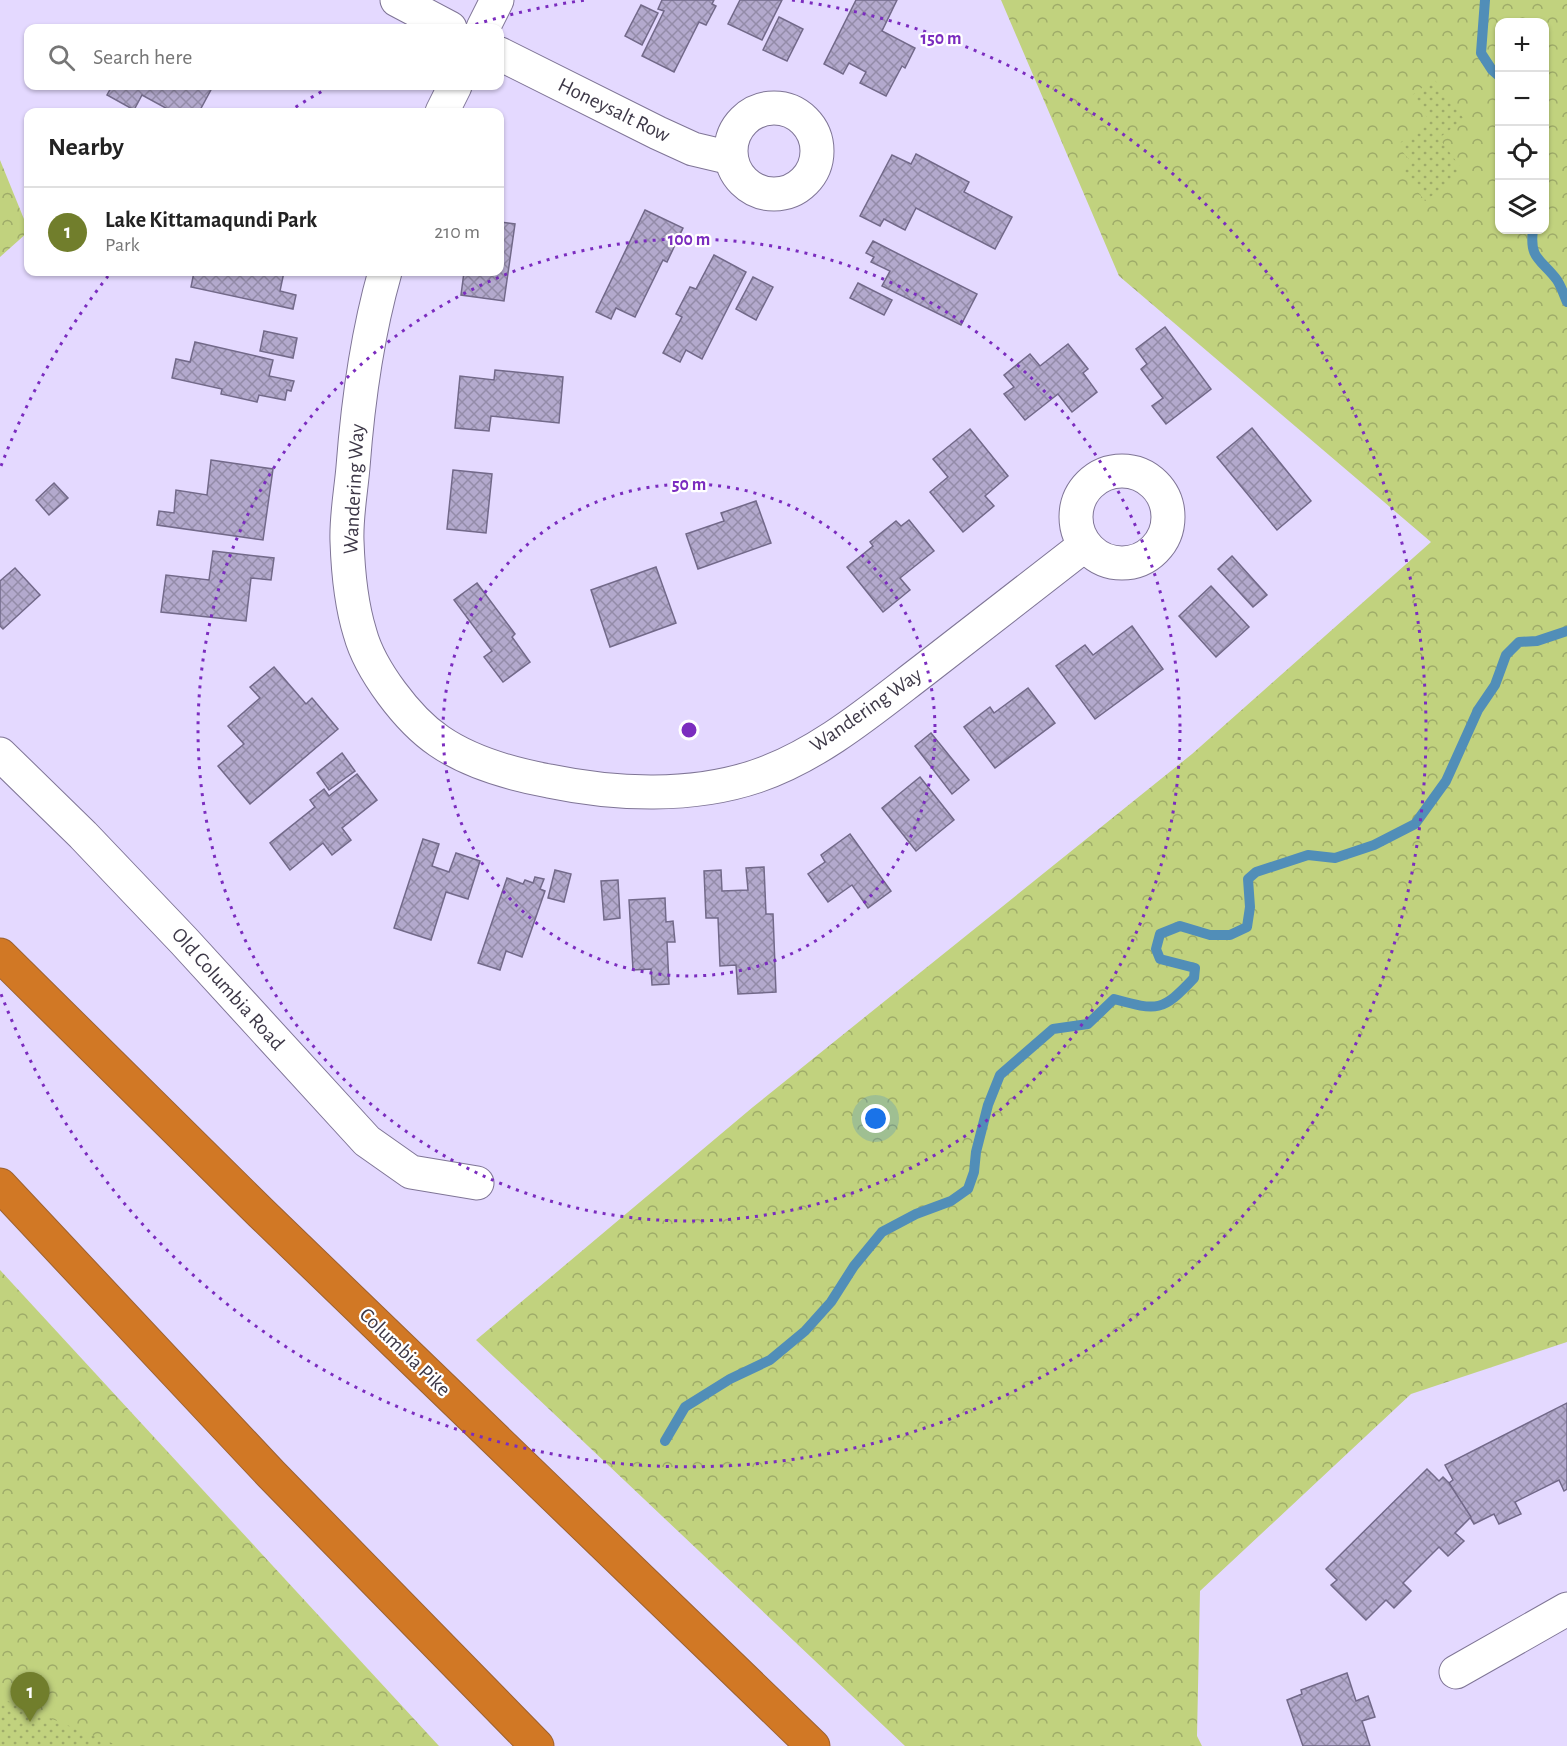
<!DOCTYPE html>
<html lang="en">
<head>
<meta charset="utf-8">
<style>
	:root { --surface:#fff; --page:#f2f2f2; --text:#222; --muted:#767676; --line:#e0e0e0; --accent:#717e2c }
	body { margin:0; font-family:"Alegreya Sans",sans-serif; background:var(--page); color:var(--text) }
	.controls { position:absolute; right:18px; top:18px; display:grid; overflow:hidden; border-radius:12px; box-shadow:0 2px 4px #0004 }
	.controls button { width:54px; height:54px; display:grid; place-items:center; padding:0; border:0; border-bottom:2px solid var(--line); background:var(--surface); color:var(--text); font:30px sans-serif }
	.you { position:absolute; left:876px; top:1119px; width:21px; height:21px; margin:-15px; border:4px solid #fff; border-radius:50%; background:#1a73e8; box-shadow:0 0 0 9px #1a73e833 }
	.badge { display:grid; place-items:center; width:39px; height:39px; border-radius:50%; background:var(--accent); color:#fff; font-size:20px; font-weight:700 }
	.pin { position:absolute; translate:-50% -50px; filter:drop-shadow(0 2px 3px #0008) }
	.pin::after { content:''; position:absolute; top:32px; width:21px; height:18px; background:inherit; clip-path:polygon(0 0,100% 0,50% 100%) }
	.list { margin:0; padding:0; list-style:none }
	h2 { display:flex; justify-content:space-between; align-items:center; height:78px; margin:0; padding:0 24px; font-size:26px }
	h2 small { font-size:20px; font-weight:400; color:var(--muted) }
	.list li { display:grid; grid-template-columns:39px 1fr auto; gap:18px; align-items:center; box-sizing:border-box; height:90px; padding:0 24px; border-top:2px solid var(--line) }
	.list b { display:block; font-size:22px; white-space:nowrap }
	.list p { margin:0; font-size:20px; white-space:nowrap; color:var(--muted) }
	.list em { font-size:20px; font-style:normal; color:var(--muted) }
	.icon { flex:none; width:33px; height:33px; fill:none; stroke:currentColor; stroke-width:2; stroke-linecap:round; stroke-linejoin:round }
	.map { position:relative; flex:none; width:1567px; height:1746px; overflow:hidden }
	.search { position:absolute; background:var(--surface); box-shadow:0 2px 4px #0004; left:24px; top:24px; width:480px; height:66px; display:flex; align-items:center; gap:15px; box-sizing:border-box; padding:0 21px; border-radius:12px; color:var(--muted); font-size:22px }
	.panel { position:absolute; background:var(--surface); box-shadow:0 2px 4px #0004; left:24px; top:108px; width:480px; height:168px; border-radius:12px }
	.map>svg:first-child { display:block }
	.forest { fill:url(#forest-crowns); fill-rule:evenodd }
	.park { fill:url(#park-dots) }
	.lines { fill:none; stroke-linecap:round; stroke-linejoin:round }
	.stream { stroke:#518eb8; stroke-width:10 }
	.building { fill:url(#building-cross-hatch); stroke:#726989; stroke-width:1.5 }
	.minor-casing { stroke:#7f7596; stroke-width:35 }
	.highway-casing { stroke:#9d6231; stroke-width:35 }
	.minor { stroke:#fff; stroke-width:33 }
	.highway { stroke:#d17825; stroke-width:33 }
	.ring { fill:none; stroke:#7b2cbf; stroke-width:3; stroke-dasharray:3 6 }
	.labels { text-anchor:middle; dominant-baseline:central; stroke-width:4.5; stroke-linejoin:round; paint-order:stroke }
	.street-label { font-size:21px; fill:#3d3847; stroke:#fff }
	.centre { fill:#7b2cbf; stroke:#fff; stroke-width:3 }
	.ring-label { font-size:18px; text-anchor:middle; font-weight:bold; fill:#7b2cbf; stroke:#fff; stroke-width:4.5; stroke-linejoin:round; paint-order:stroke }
</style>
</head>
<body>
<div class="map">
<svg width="1567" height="1746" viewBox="0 0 1567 1746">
	<defs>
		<pattern id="forest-crowns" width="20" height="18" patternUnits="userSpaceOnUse" patternTransform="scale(1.5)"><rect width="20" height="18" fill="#c1d27e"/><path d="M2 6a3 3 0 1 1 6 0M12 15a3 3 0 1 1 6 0" fill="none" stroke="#9eab69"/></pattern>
		<pattern id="park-dots" width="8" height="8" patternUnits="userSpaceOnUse" patternTransform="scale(1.5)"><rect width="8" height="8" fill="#c1d27e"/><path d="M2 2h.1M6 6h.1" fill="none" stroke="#9eab69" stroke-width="1.8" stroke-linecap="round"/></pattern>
		<pattern id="building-cross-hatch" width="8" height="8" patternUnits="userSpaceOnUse" patternTransform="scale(1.5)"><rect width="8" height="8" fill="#b3a9cd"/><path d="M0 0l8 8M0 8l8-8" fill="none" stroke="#938ba8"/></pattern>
	</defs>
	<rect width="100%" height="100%" fill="#e4d9ff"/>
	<!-- forest -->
	<g class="forest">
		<path d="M 1001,0 L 1567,0 L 1567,1342 L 1411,1394 L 1200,1591 L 1197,1736 L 1202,1746 L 905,1746 L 476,1340 L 753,1107 L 1192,754 L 1431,542 L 1119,276 ZM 1500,22 L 1544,22 L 1544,230 L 1500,230 Z"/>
		<path d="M 0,160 L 28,229 L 28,232 L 0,257 Z"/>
		<path d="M 0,1270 L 439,1746 L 0,1746 Z"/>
	</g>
	<!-- park -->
	<g class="park">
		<path d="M 1434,79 L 1464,119 L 1439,138 L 1464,172 L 1425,201 L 1402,171 L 1412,163 L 1397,145 L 1430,121 L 1411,96 Z"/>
		<path d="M 0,1698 L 119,1746 L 0,1746 Z"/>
	</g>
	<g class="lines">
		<!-- stream -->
		<g class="stream">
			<path d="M 1485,0 L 1481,53 L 1492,70 L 1500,77"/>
			<path d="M 1533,230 C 1529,259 1541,259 1557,280 C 1561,286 1564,295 1567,302"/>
			<path d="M 665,1441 L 685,1407 L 730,1379 L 770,1360 L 805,1331 L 831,1302 L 854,1266 L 882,1232 L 916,1214 L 951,1201 L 968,1189 L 974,1172 L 976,1152 L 988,1105 L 1000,1075 L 1053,1029 L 1088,1024 L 1114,999 C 1158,1011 1162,1012 1194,978 L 1195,968 L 1160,959 L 1156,949 L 1160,934 L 1180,926 L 1210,935 L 1230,935 L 1247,927 L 1250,907 L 1248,879 L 1256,872 L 1308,855 L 1335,858 L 1374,845 L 1415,824 L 1446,781 L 1478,710 L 1495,685 L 1506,655 L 1519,642 L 1537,641 L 1567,631"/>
		</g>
	</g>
	<!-- building -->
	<g class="building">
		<path d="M 662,0 L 714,0 L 712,4 L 716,6 L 706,25 L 699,22 L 674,72 L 642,56 L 664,11 L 658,9 Z"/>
		<path d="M 740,0 L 782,0 L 762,40 L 728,24 Z"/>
		<path d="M 856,0 L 897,0 L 882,31 L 915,48 L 905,68 L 902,66 L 886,96 L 860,83 L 866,72 L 849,63 L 843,74 L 824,64 Z"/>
		<path d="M 641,5 L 658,13 L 642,45 L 625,36 Z"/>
		<path d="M 779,17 L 803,29 L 787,61 L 763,50 Z"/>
		<path d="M 112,86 L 213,86 L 199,112 L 173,112 L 142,95 L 134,110 L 107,95 Z"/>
		<path d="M 916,154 L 969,182 L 964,192 L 1012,217 L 995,249 L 916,208 L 905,230 L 884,219 L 880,226 L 860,216 L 892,155 L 911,164 Z"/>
		<path d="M 645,210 L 683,228 L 667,262 L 663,260 L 635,317 L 616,308 L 611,319 L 596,312 Z"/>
		<path d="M 500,222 L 515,224 L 504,301 L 461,295 L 464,272 L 500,272 Z"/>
		<path d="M 873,241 L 977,294 L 961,325 L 882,286 L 890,271 L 871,262 L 874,257 L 866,253 Z"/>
		<path d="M 714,255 L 746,272 L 702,359 L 686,350 L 680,362 L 663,353 L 682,317 L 676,314 L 690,287 L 696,289 Z"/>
		<path d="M 194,272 L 284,272 L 280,291 L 296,295 L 293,309 L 191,287 Z"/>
		<path d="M 753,277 L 773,287 L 756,320 L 736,309 Z"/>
		<path d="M 858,283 L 892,300 L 884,315 L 850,298 Z"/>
		<path d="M 1165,327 L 1211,389 L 1166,424 L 1152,406 L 1163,398 L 1141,369 L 1147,364 L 1136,349 Z"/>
		<path d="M 264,331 L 297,338 L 293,358 L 260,351 Z"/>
		<path d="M 195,342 L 273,360 L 269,376 L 294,381 L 291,391 L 287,390 L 285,400 L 259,395 L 257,402 L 221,394 L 222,389 L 172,378 L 176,359 L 190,362 Z"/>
		<path d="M 1068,344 L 1088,369 L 1083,373 L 1097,392 L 1072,412 L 1058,394 L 1025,420 L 1004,394 L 1014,387 L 1004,375 L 1030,354 L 1040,366 Z"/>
		<path d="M 495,370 L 563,377 L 559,423 L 491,416 L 489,431 L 455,428 L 460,376 L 494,380 Z"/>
		<path d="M 1252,428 L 1311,501 L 1277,530 L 1217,457 Z"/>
		<path d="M 970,429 L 1008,476 L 985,496 L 994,506 L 963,532 L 930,492 L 948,477 L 933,459 Z"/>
		<path d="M 211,460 L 273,469 L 263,540 L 157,525 L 159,511 L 174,513 L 176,490 L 207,495 Z"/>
		<path d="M 453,470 L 492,474 L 486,533 L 447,529 Z"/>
		<path d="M 54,483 L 68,498 L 49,515 L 36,500 Z"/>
		<path d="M 756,501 L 771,543 L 698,569 L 686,534 L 724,521 L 721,513 Z"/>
		<path d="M 909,520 L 934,551 L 900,578 L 910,590 L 883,612 L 847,567 L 873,546 L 870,542 L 896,521 L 901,526 Z"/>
		<path d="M 213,551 L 274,558 L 271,580 L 251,578 L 246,621 L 161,612 L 166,575 L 209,580 Z"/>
		<path d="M 1232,556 L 1267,595 L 1253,607 L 1218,569 Z"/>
		<path d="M 656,567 L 676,623 L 610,647 L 591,590 Z"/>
		<path d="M 15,568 L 40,595 L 3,629 L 0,626 L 0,581 Z"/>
		<path d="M 477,583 L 515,634 L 512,637 L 530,662 L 503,682 L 484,657 L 492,651 L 454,600 Z"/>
		<path d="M 1211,586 L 1249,627 L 1216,657 L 1179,616 Z"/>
		<path d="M 1132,626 L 1163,669 L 1095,719 L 1056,666 L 1085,645 L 1093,655 Z"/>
		<path d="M 274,667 L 306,704 L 312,698 L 338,729 L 250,804 L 218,766 L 244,744 L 228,726 L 260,698 L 250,687 Z"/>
		<path d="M 1028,688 L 1055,723 L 995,768 L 964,727 L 990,707 L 994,713 Z"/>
		<path d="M 931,733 L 969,780 L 952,794 L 915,746 Z"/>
		<path d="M 342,753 L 355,771 L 329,790 L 317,773 Z"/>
		<path d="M 357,774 L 377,800 L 342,828 L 351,840 L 332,855 L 323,843 L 290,870 L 270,843 L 315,807 L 310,800 L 324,789 L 329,796 Z"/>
		<path d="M 920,777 L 954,820 L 916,851 L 882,808 Z"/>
		<path d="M 850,834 L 891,891 L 868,908 L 852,885 L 828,902 L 808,874 L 825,862 L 821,855 Z"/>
		<path d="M 423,839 L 439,844 L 432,866 L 449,872 L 456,853 L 480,861 L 468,899 L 446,892 L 431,940 L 394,928 Z"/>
		<path d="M 764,867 L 766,914 L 773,914 L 776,992 L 738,994 L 736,965 L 720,966 L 718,918 L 706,918 L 704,871 L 721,870 L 722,891 L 748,890 L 746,868 Z"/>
		<path d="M 555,870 L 571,874 L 564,902 L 548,898 Z"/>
		<path d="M 535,877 L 544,879 L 540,889 L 545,891 L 522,957 L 506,951 L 500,970 L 478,963 L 507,878 L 523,884 L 525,880 L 533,883 Z"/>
		<path d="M 618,880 L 620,918 L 604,920 L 601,881 Z"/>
		<path d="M 665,898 L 666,922 L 673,921 L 675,942 L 667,942 L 669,984 L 652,985 L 651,969 L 633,970 L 629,900 Z"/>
		<path d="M 1567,1403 L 1567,1489 L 1564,1491 L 1559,1480 L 1515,1502 L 1521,1514 L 1499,1524 L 1494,1514 L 1474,1524 L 1449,1483 L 1453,1480 L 1445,1465 Z"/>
		<path d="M 1427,1469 L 1439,1481 L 1443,1477 L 1449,1483 L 1471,1517 L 1455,1533 L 1464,1541 L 1448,1556 L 1439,1547 L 1403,1583 L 1411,1591 L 1394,1608 L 1386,1600 L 1366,1620 L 1331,1585 L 1337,1580 L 1326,1569 Z"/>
		<path d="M 1347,1673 L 1356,1701 L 1368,1696 L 1375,1717 L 1362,1721 L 1370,1746 L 1303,1746 L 1287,1700 L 1302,1694 L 1301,1690 Z"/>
	</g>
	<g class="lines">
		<!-- minor casing -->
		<g class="minor-casing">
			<g id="minor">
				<path d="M 397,0 L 450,28"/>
				<path d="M 483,28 L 497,0"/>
				<path d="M 500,54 L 658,133 L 693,149 L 731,158"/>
				<circle cx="774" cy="151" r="43"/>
				<path d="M 442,112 L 455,86"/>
				<path d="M 385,272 C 367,335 358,401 353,467 C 351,491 346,517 347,541 C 348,571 351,604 360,633 C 370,670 408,720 439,741 C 471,763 511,774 549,781 C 616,795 692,798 757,776 C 819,755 873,709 924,670 C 978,628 1032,586 1085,545"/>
				<circle cx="1122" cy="517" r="46"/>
				<path d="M 0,754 L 83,835 L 184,941 L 367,1141 L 411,1172 L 477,1183"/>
				<path d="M 1456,1672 L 1567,1609"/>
			</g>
		</g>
		<!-- highway casing -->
		<g class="highway-casing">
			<g id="highway">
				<path d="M 0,955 L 261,1213 L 813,1746"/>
				<path d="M 0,1185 L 271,1474 L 537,1746"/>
			</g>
		</g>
		<!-- minor -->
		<use href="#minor" class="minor"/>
		<!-- highway -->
		<use href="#highway" class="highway"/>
	</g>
	<!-- distance rings -->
	<g class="ring">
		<circle cx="689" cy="730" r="246"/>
		<circle cx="689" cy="730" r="491"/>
		<path d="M1 466A737 737 0 0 1 108 276M288 112A737 737 0 0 1 326 89M467 27A737 737 0 0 1 586 0M792 0A737 737 0 1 1 1 994"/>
	</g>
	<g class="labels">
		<!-- street labels -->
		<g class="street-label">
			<text transform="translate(614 110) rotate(26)">Honeysalt Row</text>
			<text transform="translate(354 489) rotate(-87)">Wandering Way</text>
			<text transform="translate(866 710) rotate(-35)">Wandering Way</text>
			<text transform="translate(228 989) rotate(48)">Old Columbia Road</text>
			<text transform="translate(405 1352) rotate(44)">Columbia Pike</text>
		</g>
	</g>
	<circle cx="689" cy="730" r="9" class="centre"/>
	<g class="ring-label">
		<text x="941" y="44">150 m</text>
		<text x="689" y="245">100 m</text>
		<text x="689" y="490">50 m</text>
	</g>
</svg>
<div class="controls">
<button>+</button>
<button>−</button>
<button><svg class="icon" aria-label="locate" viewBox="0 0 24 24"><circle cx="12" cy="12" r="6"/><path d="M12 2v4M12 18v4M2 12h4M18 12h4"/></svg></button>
<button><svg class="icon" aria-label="layers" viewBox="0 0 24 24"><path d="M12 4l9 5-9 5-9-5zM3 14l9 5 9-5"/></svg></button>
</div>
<div class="you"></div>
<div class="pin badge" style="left:30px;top:1722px">1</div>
<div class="search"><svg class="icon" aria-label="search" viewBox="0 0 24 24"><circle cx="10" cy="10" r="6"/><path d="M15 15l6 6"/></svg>Search here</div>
<section class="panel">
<h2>Nearby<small></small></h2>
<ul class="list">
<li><span class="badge">1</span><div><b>Lake Kittamaqundi Park</b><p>Park</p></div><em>210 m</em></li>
</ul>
</section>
</div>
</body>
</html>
